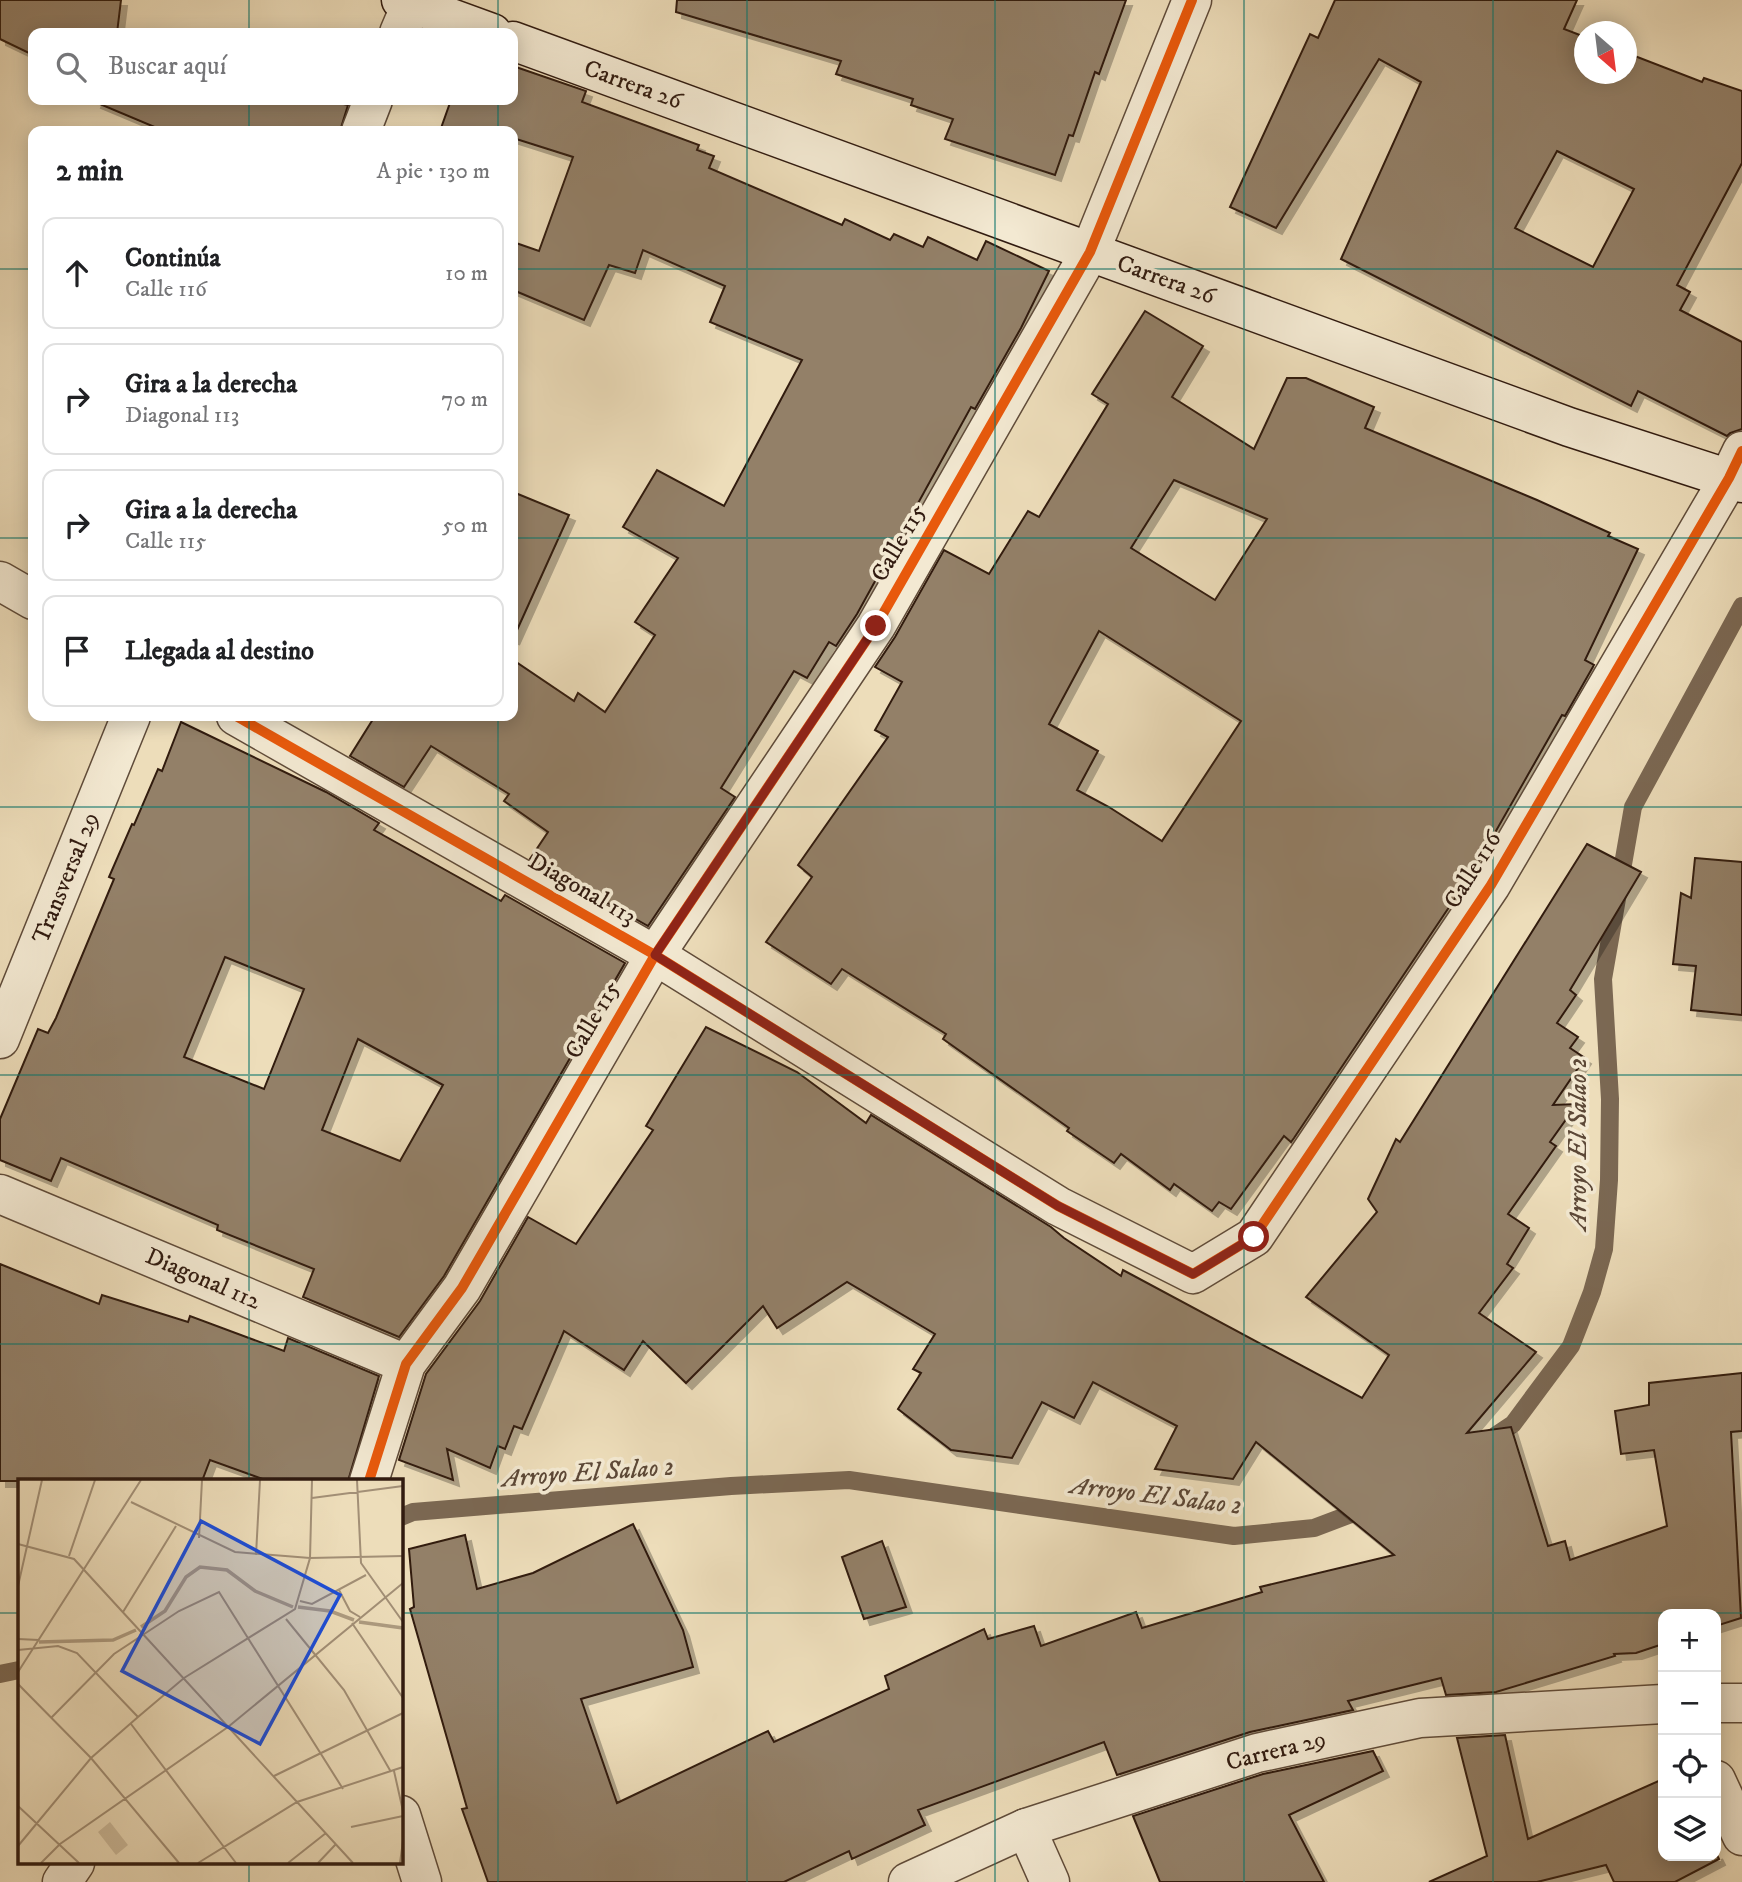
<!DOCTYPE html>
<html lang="es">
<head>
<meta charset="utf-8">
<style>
	:root { --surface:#fff; --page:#f6f6f6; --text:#202124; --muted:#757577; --line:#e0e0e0 }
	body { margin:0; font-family:"IM FELL DW Pica",serif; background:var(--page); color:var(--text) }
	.controls { position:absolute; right:21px; bottom:21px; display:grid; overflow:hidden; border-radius:14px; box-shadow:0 4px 18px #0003 }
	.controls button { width:63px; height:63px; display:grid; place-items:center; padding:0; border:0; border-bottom:2px solid var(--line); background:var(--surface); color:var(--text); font:35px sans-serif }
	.compass { position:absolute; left:1574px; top:21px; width:63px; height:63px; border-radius:50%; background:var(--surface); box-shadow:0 4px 18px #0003; rotate:152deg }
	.stop { position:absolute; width:21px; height:21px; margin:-16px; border:5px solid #8f2418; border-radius:50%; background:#fff }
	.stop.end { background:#8f2418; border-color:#fff; box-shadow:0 2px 7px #0008 }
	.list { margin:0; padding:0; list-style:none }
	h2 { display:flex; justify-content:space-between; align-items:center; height:91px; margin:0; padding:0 28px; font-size:30px }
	h2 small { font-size:23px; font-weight:400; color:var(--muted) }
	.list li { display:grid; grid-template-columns:46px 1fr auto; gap:21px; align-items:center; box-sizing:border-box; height:112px; margin:0 14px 14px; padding:0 14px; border:2px solid var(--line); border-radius:14px }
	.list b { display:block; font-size:26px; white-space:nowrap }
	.list p { margin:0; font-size:23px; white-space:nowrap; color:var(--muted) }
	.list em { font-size:23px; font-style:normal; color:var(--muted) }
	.icon { flex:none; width:38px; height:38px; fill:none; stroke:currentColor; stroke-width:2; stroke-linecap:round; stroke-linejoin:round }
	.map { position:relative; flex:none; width:1742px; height:1882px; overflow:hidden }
	.search { position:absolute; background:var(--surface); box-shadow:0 4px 18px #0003; left:28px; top:28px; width:490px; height:77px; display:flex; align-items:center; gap:18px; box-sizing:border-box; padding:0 24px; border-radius:14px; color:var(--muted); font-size:26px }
	.panel { position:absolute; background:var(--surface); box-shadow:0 4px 18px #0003; left:28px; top:126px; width:490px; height:595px; border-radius:14px }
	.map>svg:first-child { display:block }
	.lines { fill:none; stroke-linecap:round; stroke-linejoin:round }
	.stream { stroke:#7b6853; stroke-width:18 }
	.building { fill:#938068; stroke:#311b10; stroke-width:2; fill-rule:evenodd; filter:url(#shadow) }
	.street-casing { stroke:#604c3a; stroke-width:41 }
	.secondary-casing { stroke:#311b10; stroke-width:41 }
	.street { stroke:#f3e9d2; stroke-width:38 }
	.secondary { stroke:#f3e9d2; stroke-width:38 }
	.cycleway-casing { stroke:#f3e9d2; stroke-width:15 }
	.cycleway { stroke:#e8590c; stroke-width:10 }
	.route { stroke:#8f2418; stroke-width:9 }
	.grid { fill:none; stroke:#0f766e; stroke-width:2; stroke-opacity:0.55 }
	.labels { text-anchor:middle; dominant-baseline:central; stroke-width:7; stroke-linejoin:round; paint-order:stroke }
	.street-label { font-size:24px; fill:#311b10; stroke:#f3e9d2 }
	.water-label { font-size:26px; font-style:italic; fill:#5c4837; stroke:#f3e9d2 }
	.inset-river { fill:none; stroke:#ad9b80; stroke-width:3.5 }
	.inset-road { fill:none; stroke:#a28f76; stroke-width:2 }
	.view { fill:#1d4ed8; fill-opacity:0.15; stroke:#1d4ed8; stroke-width:3.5 }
	.inset-edge { fill:none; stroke:#311b10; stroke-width:3.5 }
</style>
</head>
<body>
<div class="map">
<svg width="1742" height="1882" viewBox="0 0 1742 1882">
	<defs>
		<filter id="shadow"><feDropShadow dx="6" dy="6" stdDeviation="0" flood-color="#0004"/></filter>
	</defs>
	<rect width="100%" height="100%" fill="#edddba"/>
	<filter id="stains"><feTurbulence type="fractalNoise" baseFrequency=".00286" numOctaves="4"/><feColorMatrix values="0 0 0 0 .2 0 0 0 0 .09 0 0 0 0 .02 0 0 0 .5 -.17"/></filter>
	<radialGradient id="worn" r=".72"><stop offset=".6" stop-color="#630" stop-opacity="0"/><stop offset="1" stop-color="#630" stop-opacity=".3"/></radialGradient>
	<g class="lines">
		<!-- stream -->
		<g class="stream">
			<path d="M 1489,1440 L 1513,1424 L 1571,1346 L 1592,1292 L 1604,1249 L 1609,1180 L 1610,1099 L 1603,979 L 1633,807 L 1742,606"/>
			<path d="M 401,1517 L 413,1512 L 731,1486 L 849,1480 L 1234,1536 L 1314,1528 L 1367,1508"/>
			<path d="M 0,1674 L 19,1670"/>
		</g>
	</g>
	<!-- building -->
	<g class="building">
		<path d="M 0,0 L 121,0 L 117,33 L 33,33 L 33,55 L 0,39 Z"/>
		<path d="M 677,0 L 1126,0 L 1099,74 L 1095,72 L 1073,136 L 1069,135 L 1055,175 L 945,139 L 953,119 L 911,105 L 913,99 L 836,74 L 841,61 L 676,12 Z"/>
		<path d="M 1335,0 L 1577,0 L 1564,29 L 1585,37 L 1585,74 L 1627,74 L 1627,53 L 1702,82 L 1704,78 L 1742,91 L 1742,163 L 1677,285 L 1690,292 L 1680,310 L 1742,342 L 1742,429 L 1730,433 L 1727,436 L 1638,391 L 1631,406 L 1341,259 L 1421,82 L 1379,59 L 1276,228 L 1230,207 L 1310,34 L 1318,38 ZM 1557,151 L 1634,189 L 1593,267 L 1515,228 Z"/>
		<path d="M 513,66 L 586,91 L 582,102 L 699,145 L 697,150 L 714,156 L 709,168 L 842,225 L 845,219 L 890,240 L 894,234 L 923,247 L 928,237 L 977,260 L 986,241 L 1049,271 L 1021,328 L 975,409 L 971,407 L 857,614 L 836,646 L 829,642 L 807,678 L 794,671 L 721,788 L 735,797 L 648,926 L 530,859 L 548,832 L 504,801 L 509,794 L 431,746 L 404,787 L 350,756 L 375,716 L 513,716 L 513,660 L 574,701 L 578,693 L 605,712 L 655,635 L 635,622 L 678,558 L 623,527 L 657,470 L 724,506 L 802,360 L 710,322 L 725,286 L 643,250 L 635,273 L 609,265 L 584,320 L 513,290 L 513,242 L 539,251 L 573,157 L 513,138 L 513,131 L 440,131 L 451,100 L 513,100 Z"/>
		<path d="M 96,100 L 325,100 L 348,105 L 340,131 L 164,131 L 95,102 Z"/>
		<path d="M 1145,311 L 1203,346 L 1172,397 L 1254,449 L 1287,378 L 1306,378 L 1374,407 L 1365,428 L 1537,500 L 1610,533 L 1608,536 L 1638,549 L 1585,660 L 1594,665 L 1565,716 L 1562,715 L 1472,873 L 1294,1138 L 1291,1142 L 1284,1136 L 1231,1209 L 1219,1202 L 1212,1211 L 1174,1184 L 1170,1190 L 1121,1154 L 1114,1163 L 1067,1131 L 1069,1128 L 943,1039 L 946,1034 L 842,969 L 831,984 L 766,942 L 812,877 L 798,865 L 888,737 L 875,730 L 902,682 L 875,667 L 895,637 L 944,550 L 989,574 L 1028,511 L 1039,517 L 1108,404 L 1092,394 ZM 1174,480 L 1267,519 L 1215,600 L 1131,548 ZM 1099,631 L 1241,721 L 1162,841 L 1109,807 L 1077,790 L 1098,751 L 1049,724 Z"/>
		<path d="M 513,492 L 569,515 L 513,639 Z"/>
		<path d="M 181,722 L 326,792 L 379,823 L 374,830 L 501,901 L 505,895 L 625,963 L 444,1276 L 399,1337 L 303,1297 L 314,1269 L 217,1230 L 218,1225 L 61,1158 L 51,1181 L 0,1160 L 0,1119 L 38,1029 L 48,1033 L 56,1018 L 114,879 L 109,877 L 132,824 L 134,825 L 158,769 L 162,771 ZM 225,957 L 304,989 L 264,1089 L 184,1057 ZM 358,1039 L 443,1085 L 400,1161 L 322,1130 Z"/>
		<path d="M 1587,844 L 1641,872 L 1570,990 L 1576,995 L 1557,1023 L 1578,1037 L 1570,1048 L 1585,1058 L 1553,1105 L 1577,1104 L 1550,1142 L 1556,1146 L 1508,1214 L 1529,1228 L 1507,1264 L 1513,1268 L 1479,1313 L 1536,1352 L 1467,1433 L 1511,1427 L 1548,1546 L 1565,1541 L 1570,1560 L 1667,1526 L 1654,1450 L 1621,1454 L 1615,1411 L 1649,1405 L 1649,1383 L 1742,1373 L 1742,1431 L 1731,1432 L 1741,1618 L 1716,1626 L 1716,1614 L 1663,1614 L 1663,1644 L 1636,1653 L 1614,1654 L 1615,1656 L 1496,1692 L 1446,1695 L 1441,1678 L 1348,1701 L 1353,1710 L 1250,1732 L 1117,1775 L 1104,1742 L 918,1810 L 925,1825 L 852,1859 L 849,1851 L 784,1882 L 488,1882 L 462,1809 L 467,1808 L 410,1609 L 414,1607 L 409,1549 L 465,1535 L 477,1589 L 533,1573 L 633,1524 L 683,1630 L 693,1667 L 581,1699 L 617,1803 L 768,1731 L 774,1742 L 889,1689 L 885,1676 L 984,1629 L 988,1639 L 1034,1626 L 1041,1646 L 1136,1612 L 1142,1628 L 1262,1592 L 1260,1587 L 1394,1555 L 1256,1442 L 1233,1479 L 1155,1469 L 1177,1426 L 1093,1382 L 1074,1418 L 1042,1402 L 1012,1458 L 951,1450 L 898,1409 L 921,1373 L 913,1369 L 935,1334 L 847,1282 L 777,1328 L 763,1306 L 686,1383 L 643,1341 L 624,1370 L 564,1331 L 522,1429 L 514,1426 L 505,1449 L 498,1446 L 490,1468 L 447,1449 L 453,1480 L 399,1460 L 426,1374 L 480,1301 L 528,1217 L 576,1244 L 653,1130 L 646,1126 L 706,1027 L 797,1072 L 866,1123 L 871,1115 L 1051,1227 L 1064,1238 L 1121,1276 L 1123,1270 L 1362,1398 L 1389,1355 L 1306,1297 L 1377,1212 L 1368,1199 L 1396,1139 L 1400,1142 Z"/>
		<path d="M 1695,858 L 1742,862 L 1742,1015 L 1691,1010 L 1696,966 L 1673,964 L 1681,893 L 1691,898 Z"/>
		<path d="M 0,1264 L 99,1304 L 102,1295 L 188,1322 L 190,1316 L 284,1351 L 288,1338 L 379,1376 L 348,1481 L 268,1481 L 210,1460 L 202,1481 L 0,1481 Z"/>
		<path d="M 882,1541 L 906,1607 L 864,1619 L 842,1557 Z"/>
		<path d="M 1505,1735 L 1528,1839 L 1663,1779 L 1663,1856 L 1716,1856 L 1716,1853 L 1719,1859 L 1675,1882 L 1614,1882 L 1606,1865 L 1537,1882 L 1429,1882 L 1487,1856 L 1457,1738 Z"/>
		<path d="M 1373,1751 L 1383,1771 L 1289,1815 L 1324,1882 L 1160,1882 L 1133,1816 L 1263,1774 Z"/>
	</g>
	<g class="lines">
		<!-- street casing -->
		<g class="street-casing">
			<g id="street">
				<path d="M 399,33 L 413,0"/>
				<path d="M 361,131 L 373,100"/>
				<path d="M 0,581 L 33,600"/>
				<path d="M 236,716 L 655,955 L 1058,1206 L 1193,1274 L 1254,1237 L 1491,885 L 1729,478 L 1742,451"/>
				<path d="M 0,1039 L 131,716"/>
				<path d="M 0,1194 L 406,1364"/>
				<path d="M 369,1481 L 406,1364 L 462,1288 L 655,955 L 876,626 L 1090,252 L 1192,0"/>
				<path d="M 1716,1703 L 1742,1703"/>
				<path d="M 1716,1780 L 1742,1836"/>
				<path d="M 401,1815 L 422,1882"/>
				<path d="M 1026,1828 L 1050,1882"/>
				<path d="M 62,1882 L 75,1863"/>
				<path d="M 908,1882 L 1026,1828 L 1257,1753 L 1420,1718 L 1663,1704"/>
			</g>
		</g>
		<!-- secondary casing -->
		<g class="secondary-casing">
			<g id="secondary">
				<path d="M 401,0 L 492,33"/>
				<path d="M 513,41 L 1569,427 L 1742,483"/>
			</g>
		</g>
		<!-- street -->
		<use href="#street" class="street"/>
		<!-- secondary -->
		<use href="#secondary" class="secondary"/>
		<!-- cycleway casing -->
		<g class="cycleway-casing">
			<g id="cycleway">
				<path d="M 236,716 L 655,955 L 1058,1206 L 1193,1274 L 1254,1237 L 1491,885 L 1729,478 L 1742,451"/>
				<path d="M 369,1481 L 406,1364 L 462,1288 L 655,955 L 876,626 L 1090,252 L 1192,0"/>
			</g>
		</g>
		<!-- cycleway -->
		<use href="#cycleway" class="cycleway"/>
	</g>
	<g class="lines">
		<!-- route -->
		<path class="route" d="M 876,626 L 655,955 L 1058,1206 L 1193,1274 L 1254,1237"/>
	</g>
	<!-- grid -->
	<path class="grid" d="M 249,0 L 249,33M 498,0 L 498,33M 747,0 L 747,1882M 995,0 L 995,1882M 1244,0 L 1244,1882M 1493,0 L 1493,1882M 249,100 L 249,131M 498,100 L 498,131M 0,269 L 33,269M 513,269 L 1742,269M 0,538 L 33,538M 513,538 L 1742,538M 249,716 L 249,1481M 498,716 L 498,1882M 0,807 L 1742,807M 0,1075 L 1742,1075M 0,1344 L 1742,1344M 0,1613 L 19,1613M 401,1613 L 1742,1613M 249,1863 L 249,1882"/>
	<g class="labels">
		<!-- street labels -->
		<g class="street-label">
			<text transform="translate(633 85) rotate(20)">Carrera 26</text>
			<text transform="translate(1166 280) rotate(20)">Carrera 26</text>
			<text transform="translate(899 543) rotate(-60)">Calle 115</text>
			<text transform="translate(1473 870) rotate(-58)">Calle 116</text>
			<text transform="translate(66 878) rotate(-68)">Transversal 29</text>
			<text transform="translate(582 889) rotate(30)">Diagonal 113</text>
			<text transform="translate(593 1020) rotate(-60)">Calle 115</text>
			<text transform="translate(203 1279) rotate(23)">Diagonal 112</text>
			<text transform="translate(1276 1751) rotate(-14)">Carrera 29</text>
		</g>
		<!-- water labels -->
		<g class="water-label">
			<text transform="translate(1578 1144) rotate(-90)">Arroyo El Salao 2</text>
			<text transform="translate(588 1473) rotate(-4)">Arroyo El Salao 2</text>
			<text transform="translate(1156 1496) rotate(7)">Arroyo El Salao 2</text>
		</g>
	</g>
	<!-- overview -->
	<g transform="translate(18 1479)">
		<rect width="385" height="385" fill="#edddba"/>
		<path d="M 92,343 L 110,366 L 98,376 L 80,353 Z" fill="#cdbc9d"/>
		<path class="inset-river" d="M 280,128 L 312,132 L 336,141M 341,143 L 385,149M 123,148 L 147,132 L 168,98 L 182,88 L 209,91 L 237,112 L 275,128M 21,163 L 95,161 L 118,151"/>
		<path class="inset-road" d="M 339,1 L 343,84 L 385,143M 294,19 L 385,7M 113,23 L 217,73 L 292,79 L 385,77M 181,59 L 184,1M 0,65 L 56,80 L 335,384M 238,76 L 242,1M 51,77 L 77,1M 0,107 L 24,1M 321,111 L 332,132 L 342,138M 282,122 L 294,125 L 348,96M 105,133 L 158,47M 268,140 L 326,211 L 373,293M 334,144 L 385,219M 0,160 L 21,161M 0,171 L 40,167 L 59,174 L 120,238M 0,193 L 123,1M 0,205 L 73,279 L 161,384M 33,239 L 96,175 L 161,132 L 201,113 L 325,310M 113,245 L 218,384M 376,292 L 385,332M 256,297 L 385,234M 0,327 L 61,384M 333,348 L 385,337M 0,367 L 73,279 L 120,238 L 166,199 L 277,130 L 292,79 L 294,1M 23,384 L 42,365 L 210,248 L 385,104M 180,384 L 279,323 L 385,288M 270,384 L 308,354M 300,384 L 318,365M 382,384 L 385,362"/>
		<path class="view" d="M 183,42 L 322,116 L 242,265 L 104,192 Z"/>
		<rect width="385" height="385" class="inset-edge"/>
	</g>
	<rect width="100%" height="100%" filter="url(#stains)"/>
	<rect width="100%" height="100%" fill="url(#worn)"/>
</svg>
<div class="controls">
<button>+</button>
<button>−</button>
<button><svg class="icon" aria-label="locate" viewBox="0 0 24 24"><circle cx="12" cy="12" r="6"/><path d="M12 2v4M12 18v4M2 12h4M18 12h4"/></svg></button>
<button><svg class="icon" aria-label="layers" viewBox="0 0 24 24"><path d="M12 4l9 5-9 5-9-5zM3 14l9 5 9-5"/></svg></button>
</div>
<svg class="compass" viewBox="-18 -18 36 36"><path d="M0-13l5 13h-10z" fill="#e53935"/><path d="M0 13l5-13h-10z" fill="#757577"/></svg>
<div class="stop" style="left:1254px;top:1237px"></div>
<div class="stop end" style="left:876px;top:626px"></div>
<div class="search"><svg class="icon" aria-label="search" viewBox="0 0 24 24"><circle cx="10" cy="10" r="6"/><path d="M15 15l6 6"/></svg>Buscar aquí</div>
<section class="panel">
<h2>2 min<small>A pie · 130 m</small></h2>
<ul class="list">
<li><svg class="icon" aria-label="ahead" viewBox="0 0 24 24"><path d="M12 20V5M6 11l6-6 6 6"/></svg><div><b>Continúa</b><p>Calle 116</p></div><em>10 m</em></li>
<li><svg class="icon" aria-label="right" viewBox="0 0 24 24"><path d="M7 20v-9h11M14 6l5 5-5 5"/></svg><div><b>Gira a la derecha</b><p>Diagonal 113</p></div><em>70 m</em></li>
<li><svg class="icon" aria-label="right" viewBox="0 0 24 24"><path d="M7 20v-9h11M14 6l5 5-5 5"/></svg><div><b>Gira a la derecha</b><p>Calle 115</p></div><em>50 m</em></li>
<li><svg class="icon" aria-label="arrive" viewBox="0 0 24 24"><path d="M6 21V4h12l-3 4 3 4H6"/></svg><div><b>Llegada al destino</b></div></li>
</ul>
</section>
</div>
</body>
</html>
